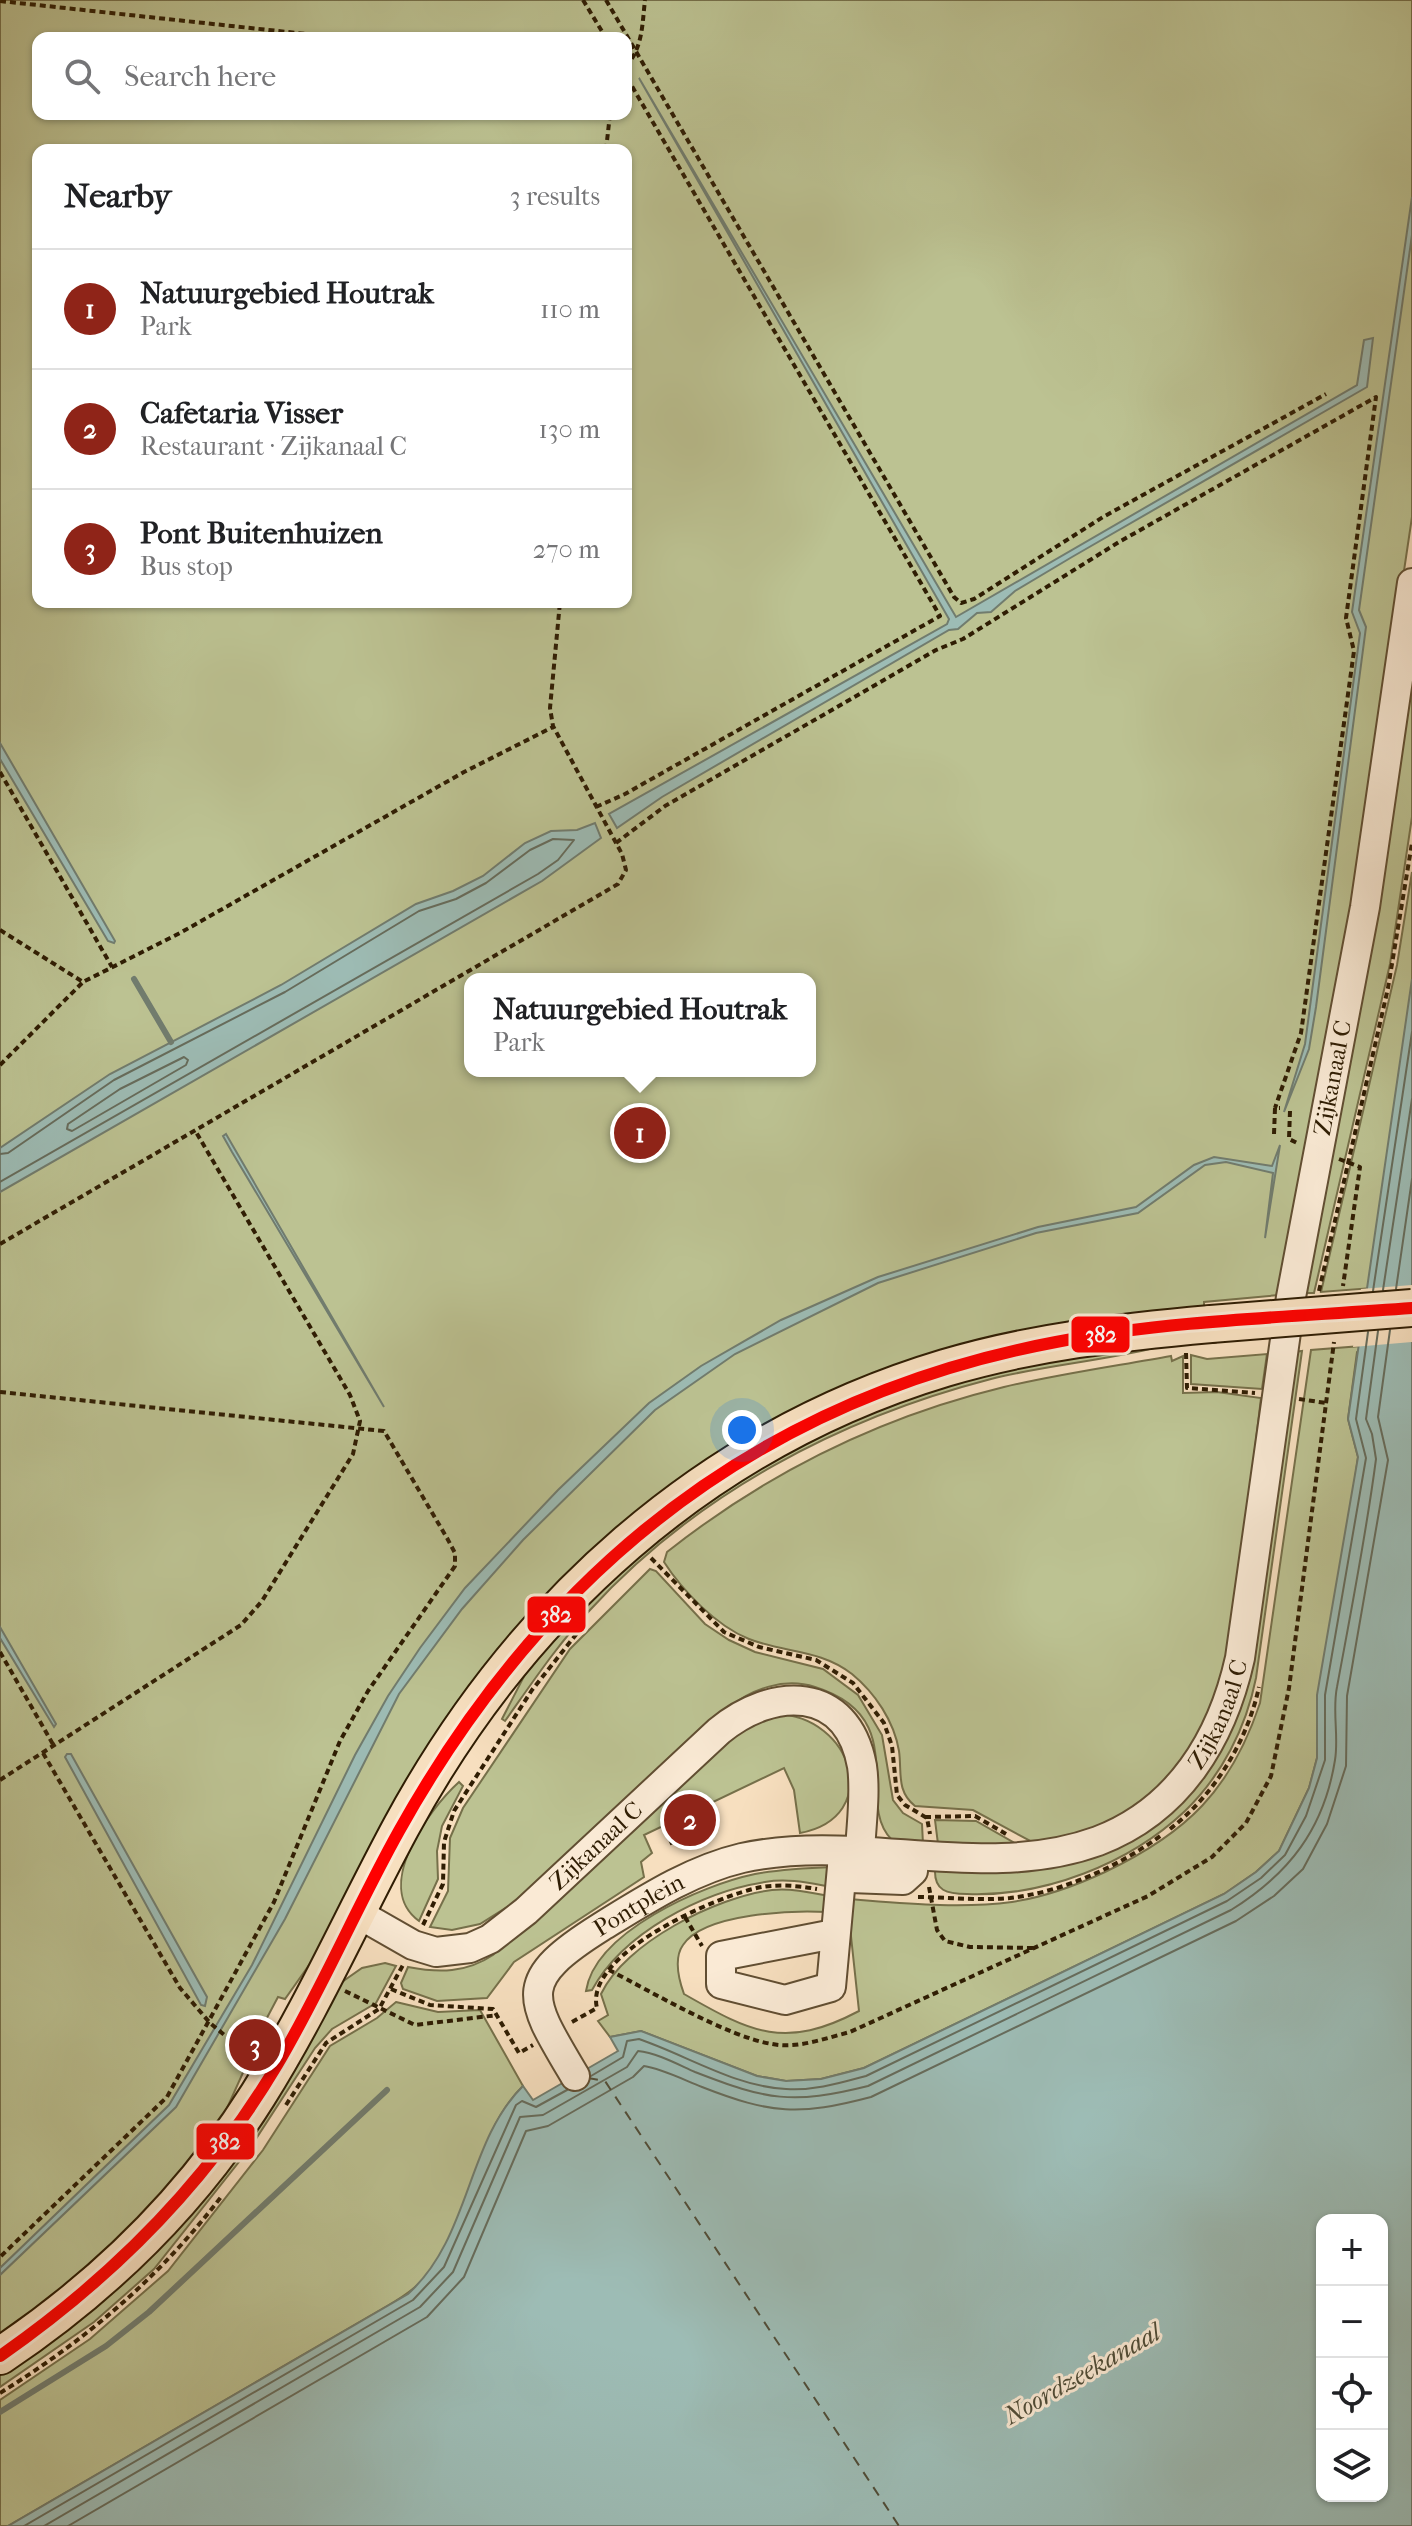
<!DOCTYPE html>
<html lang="en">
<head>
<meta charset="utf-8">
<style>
	:root { --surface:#fff; --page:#f6f6f6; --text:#202124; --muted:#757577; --line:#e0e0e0; --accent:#8f2418 }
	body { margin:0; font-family:"IM FELL French Canon",serif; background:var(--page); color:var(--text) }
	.controls { position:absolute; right:24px; bottom:24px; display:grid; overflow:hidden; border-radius:16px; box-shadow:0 2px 6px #0004 }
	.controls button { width:72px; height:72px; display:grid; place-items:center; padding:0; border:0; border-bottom:2px solid var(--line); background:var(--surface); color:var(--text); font:40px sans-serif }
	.you { position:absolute; left:742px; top:1430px; width:28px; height:28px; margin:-20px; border:6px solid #fff; border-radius:50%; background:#1a73e8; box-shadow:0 0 0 12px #1a73e833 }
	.badge { display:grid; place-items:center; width:52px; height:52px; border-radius:50%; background:var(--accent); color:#fff; font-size:26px; font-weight:700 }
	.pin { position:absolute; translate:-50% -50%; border:4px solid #fff; box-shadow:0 2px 8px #0006 }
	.popup { position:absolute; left:464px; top:973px; width:352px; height:104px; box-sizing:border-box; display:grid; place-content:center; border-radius:16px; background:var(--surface); filter:drop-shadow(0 2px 6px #0005); font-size:26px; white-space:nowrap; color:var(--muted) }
	.popup b { font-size:30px; color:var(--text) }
	.popup::after { content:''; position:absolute; left:50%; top:100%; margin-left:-16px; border:16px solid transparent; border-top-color:var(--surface) }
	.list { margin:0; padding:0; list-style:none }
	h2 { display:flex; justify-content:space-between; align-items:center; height:104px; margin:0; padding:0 32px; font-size:34px }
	h2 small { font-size:26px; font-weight:400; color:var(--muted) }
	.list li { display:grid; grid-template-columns:52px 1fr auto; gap:24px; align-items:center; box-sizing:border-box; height:120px; padding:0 32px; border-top:2px solid var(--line) }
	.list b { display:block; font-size:30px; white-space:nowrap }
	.list p { margin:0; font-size:26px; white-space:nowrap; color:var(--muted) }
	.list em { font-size:26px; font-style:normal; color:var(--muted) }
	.icon { flex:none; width:44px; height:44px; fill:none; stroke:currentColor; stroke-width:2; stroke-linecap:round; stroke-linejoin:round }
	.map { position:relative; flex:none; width:1412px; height:2526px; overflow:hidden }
	.search { position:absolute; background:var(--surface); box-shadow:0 2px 6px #0004; left:32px; top:32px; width:600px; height:88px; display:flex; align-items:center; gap:20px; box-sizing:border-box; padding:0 28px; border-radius:16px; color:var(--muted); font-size:30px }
	.panel { position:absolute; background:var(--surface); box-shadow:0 2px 6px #0004; left:32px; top:144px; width:600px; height:464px; border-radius:16px }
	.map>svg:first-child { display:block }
	.green { fill:#bcc292; stroke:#76704a; stroke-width:2; fill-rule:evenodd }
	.water { fill:#9dbcb5; stroke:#717c6e; stroke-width:2; fill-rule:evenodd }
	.pier { fill:#f7dfbf }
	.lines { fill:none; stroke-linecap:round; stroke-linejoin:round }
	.shore { stroke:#666c5c; stroke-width:2 }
	.stream { stroke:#717c6e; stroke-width:6 }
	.ferry { stroke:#504d38; stroke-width:2; stroke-dasharray:10 8; stroke-linecap:butt }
	.building { fill:#d38d6b; stroke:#2f1d03; stroke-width:2 }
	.minor-casing { stroke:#614e32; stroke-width:32 }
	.major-casing { stroke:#2f1d03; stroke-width:40 }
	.path { stroke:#2f1d03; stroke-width:4; stroke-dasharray:6 4; stroke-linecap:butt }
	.minor { stroke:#faead5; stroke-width:28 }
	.major { stroke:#f7dfbf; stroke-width:36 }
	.major-bridge-casing { stroke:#2f1d03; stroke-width:40; stroke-linecap:butt }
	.major-bridge { stroke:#f7dfbf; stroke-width:36 }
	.bus-1-casing { stroke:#faead5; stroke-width:18 }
	.bus-1 { stroke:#f00; stroke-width:12 }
	.labels { text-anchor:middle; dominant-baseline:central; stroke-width:6; stroke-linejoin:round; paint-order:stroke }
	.street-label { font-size:24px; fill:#2f1d03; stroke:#faead5 }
	.water-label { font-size:26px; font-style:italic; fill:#504d38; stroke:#faead5 }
	.line-badge { stroke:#faead5; stroke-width:3 }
	.badge-label { font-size:22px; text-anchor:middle; font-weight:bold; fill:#fff }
</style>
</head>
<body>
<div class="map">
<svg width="1412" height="2526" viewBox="0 0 1412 2526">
	<rect width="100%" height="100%" fill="#f7dfbf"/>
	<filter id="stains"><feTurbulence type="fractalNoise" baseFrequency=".0025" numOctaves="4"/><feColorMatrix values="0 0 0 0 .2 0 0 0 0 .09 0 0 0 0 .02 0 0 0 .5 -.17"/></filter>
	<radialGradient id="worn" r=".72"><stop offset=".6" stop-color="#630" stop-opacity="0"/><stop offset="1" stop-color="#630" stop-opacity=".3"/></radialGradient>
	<!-- green -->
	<g class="green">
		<path d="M 0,0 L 1412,0 L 1412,517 L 1350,934 L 1279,1295 L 1204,1302 L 1204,1307 L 928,1362 L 542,1602 L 491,1658 L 453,1710 L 426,1753 L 314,1958 L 285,1999 L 278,1997 L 243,2063 L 246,2066 L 214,2137 L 156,2209 L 0,2342 ZM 38,38 L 626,38 L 626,114 L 38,114 ZM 38,150 L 626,150 L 626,602 L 38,602 ZM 470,979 L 810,979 L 810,1071 L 470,1071 Z"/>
		<path d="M 1412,650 L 1412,817 L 1390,964 L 1314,1293 L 1305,1293 Z"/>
		<path d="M 1412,872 L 1412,1285 L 1321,1292 L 1397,965 Z"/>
		<path d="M 1412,1342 L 1357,1352 L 1348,1419 L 1358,1457 L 1317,1758 L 1309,1788 L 1279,1851 L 1256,1872 L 1224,1894 L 864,2068 L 821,2079 L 786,2081 L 757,2076 L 641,2031 L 610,2037 L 598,2021 L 608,2015 L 601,1994 C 625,1943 716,1897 772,1890 C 793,1888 813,1893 834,1897 L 828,1912 C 794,1910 704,1913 683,1945 C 673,1959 679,1980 684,1994 C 752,2033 785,2050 859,2011 L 847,1899 C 901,1903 958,1909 1012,1902 C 1045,1897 1075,1886 1105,1872 C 1187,1833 1231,1790 1260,1703 L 1311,1350 Z"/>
		<path d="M 1158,1347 C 1103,1361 1046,1365 991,1379 C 840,1418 696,1494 590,1610 C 558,1644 532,1683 505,1721 L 502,1719 L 535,1655 L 660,1528 L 844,1418 L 1034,1358 Z"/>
		<path d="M 1302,1351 L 1256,1678 C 1246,1728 1222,1775 1185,1811 C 1129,1864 1044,1897 967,1894 C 947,1894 934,1891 935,1869 L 1041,1864 L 1213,1758 L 1294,1352 Z"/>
		<path d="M 1267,1354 L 1262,1389 L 1191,1384 L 1191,1355 L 1207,1359 Z"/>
		<path d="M 1171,1356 L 1172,1361 L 1183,1356 L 1183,1393 L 1217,1392 L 1261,1398 L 1232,1640 L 1204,1732 L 1154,1795 L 1102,1828 L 1034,1843 L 973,1810 L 915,1806 C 896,1791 902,1772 899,1751 C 894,1721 875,1693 852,1674 C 820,1649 784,1653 749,1639 C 716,1626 682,1590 664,1562 L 667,1552 C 767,1473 880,1417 1004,1387 C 1059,1374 1116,1366 1171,1356 Z"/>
		<path d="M 650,1569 L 656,1571 L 705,1624 L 729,1640 L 755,1652 L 823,1669 L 858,1695 L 882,1735 L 893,1800 L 903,1813 L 922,1824 L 923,1844 L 892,1840 C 853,1802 914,1718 815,1687 C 784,1677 752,1689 728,1708 L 515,1902 L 480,1924 L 452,1930 L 430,1927 L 448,1891 L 450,1838 L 463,1808 L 570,1649 Z"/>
		<path d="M 776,1714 C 853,1716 884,1817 800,1833 L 794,1790 L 784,1768 L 644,1835 L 652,1853 L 641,1862 L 644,1877 L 514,1962 L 487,1998 L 437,2001 L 403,1989 L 401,1983 L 408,1967 C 439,1973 466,1973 493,1955 L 722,1744 L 743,1729 Z"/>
		<path d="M 459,1782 L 463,1786 L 442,1826 L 437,1851 L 438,1879 L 419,1921 C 372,1887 429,1809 459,1782 Z"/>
		<path d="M 935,1820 L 976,1821 L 1020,1846 L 938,1844 Z"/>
		<path d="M 834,1867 L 832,1887 C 809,1883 788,1878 765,1882 C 701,1892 623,1933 592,1990 L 586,1991 C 595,1932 702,1885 755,1874 C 781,1869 807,1868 834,1867 Z"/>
		<path d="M 385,1963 L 396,1966 L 376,2003 L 332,2029 L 315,2048 L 250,2148 L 154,2269 L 94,2322 L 0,2387 L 0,2369 L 52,2335 L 342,1982 L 362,1968 Z"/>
		<path d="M 396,2002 L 438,2012 L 480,2010 L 523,2086 C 474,2134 474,2213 434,2267 C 422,2284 405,2296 387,2306 L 8,2526 L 0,2526 L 0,2400 L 90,2339 L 168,2271 L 263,2150 L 330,2046 L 377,2018 Z"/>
	</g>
	<!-- water -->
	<g class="water">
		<path d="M 639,78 L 956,617 L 1357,385 L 1364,340 L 1373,338 L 1367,387 L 1072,557 L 1015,591 L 991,612 L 977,613 L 958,629 L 949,630 L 662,797 L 617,828 L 609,814 L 947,624 L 949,619 Z"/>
		<path d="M 1412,197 L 1412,235 L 1359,610 L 1366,627 L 1316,1007 L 1309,1049 L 1284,1112 L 1305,1044 L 1360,633 L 1352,612 Z"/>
		<path d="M 0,743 L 115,941 L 114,943 L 108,941 L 0,759 Z"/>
		<path d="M 595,823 L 601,838 L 542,881 L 0,1192 L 0,1148 L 110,1074 L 281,985 L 416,904 L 453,891 L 483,876 L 525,843 L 551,831 L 577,830 Z"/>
		<path d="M 1412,979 L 1412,2526 L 8,2526 L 408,2294 C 471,2237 466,2142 523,2086 L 533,2100 L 618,2051 L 610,2037 L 641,2031 L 757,2076 L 786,2081 L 821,2079 L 864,2068 L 1224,1894 L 1256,1872 L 1279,1851 L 1309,1788 L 1317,1758 L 1317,1695 L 1358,1457 L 1348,1419 ZM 1322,2220 L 1382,2220 L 1382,2496 L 1322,2496 Z"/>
		<path d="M 226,1134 L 384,1407 L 232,1152 L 223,1136 Z"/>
		<path d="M 1280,1145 L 1265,1238 L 1273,1173 L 1226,1162 L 1205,1165 L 1138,1213 L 1036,1233 L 878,1283 L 735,1354 L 655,1410 L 523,1540 L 462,1609 L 399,1694 L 285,1919 L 176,2107 L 0,2275 L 0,2268 L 169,2105 L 252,1965 L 355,1755 L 388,1696 L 420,1648 L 465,1588 L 558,1490 L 649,1403 L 701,1366 L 781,1320 L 878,1277 L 1038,1227 L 1136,1207 L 1194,1165 L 1214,1157 L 1272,1166 Z"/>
		<path d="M 0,1627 L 56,1724 L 54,1727 L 0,1638 Z"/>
		<path d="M 67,1754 L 71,1754 L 207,1997 L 205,2006 L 201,2005 L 65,1757 Z"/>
	</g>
	<!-- pier -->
	<path class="pier" d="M 1412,1285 L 1412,1342 L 1353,1347 L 1361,1289 Z"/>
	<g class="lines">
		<!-- shore -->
		<g class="shore">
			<path d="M 184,1057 L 188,1060 L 186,1065 L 72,1131 L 67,1129 L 68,1124 L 120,1089 Z"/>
			<path d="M 0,1154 L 8,1153 L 114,1080 L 285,992 L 419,911 L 456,899 L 486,883 L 530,850 L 553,839 L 574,840 L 558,860 L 538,874 L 0,1182"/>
			<path d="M 1396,1289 L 1412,1179"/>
			<path d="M 1383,1290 L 1412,1099"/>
			<path d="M 1373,1291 L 1412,1032"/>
			<path d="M 591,2076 L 623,2057 L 627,2041 L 639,2039 C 686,2055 736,2087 786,2089 C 814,2091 840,2083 866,2076 L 1227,1901 L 1261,1878 L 1285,1855 L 1306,1816 L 1325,1760 L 1325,1695 L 1366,1458 L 1356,1419 L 1368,1332"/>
			<path d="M 24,2526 L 413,2300 L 444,2267 L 516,2105 L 522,2101 L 536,2107 L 567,2090"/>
			<path d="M 44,2526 L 420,2307 L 453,2272 L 520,2117 L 543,2115 L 627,2067 L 638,2051 C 657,2053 677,2064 695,2072 C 767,2100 792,2105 868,2086 L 1231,1910 C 1289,1874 1324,1829 1335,1760 C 1339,1736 1332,1711 1337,1687 C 1351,1611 1366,1536 1376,1459 L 1372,1434 L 1366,1419 L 1378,1331"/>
			<path d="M 68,2526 L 427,2317 L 464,2277 L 526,2131 L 548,2126 L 633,2077 L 644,2066 C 663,2069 684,2080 702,2087 C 771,2114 799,2116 871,2097 L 1236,1921 L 1274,1896 L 1303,1869 L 1327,1824 L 1346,1766 L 1347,1696 L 1388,1460 L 1378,1417 L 1390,1330"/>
		</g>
		<!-- stream -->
		<g class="stream">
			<path d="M 134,979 L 171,1042"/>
			<path d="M 0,2412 L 106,2346 L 149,2312 L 387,2090"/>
		</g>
		<!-- ferry -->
		<path class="ferry" d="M 588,2078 L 605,2081 L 899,2526"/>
	</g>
	<!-- building -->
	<path class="building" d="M 703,1811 L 711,1827 L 671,1844 L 664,1828 Z"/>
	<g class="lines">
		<!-- minor casing -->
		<g class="minor-casing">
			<g id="minor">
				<path d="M 842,1867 L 850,1878 L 903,1880 L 913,1871 L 914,1858"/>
				<path id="s1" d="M 357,1913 L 413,1945 L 436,1952 L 470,1948 L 490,1939 L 526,1911 L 719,1731 C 772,1687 847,1684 862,1766 C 866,1794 861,1825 860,1853"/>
				<path d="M 834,1934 L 721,1956 L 721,1984 L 785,2000 L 831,1987 L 842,1867"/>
				<path id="s2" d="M 575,2076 C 528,1997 515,1981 601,1927 C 645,1900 691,1870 742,1858 C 859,1832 983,1883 1098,1841 C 1179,1810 1222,1739 1240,1658 L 1291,1297 L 1365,907 L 1412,583"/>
			</g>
		</g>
		<!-- major casing -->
		<g class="major-casing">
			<path id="major" d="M 0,2356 C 103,2287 192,2200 258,2095 C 312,2009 353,1916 401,1827 C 519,1609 705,1440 945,1368 C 1032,1342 1121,1332 1211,1324"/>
		</g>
		<!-- path -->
		<g class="path">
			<path d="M 583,0 L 606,38"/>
			<path d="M 606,0 L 954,597 L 961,603 L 974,599 L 1103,517 L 1326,394"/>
			<path d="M 0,1 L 343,38"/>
			<path d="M 626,67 C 643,46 642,26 645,0"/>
			<path d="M 606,150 L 610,114"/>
			<path d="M 0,772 L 112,967"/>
			<path d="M 596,807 L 625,794 L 940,616 L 626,76"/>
			<path d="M 616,843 L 665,806 L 936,650 L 963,639 L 1119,542 L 1376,397 L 1346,618 L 1354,651 L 1301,1033 L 1275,1108"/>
			<path d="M 0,930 L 83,982 L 180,933 L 464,772 L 553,727"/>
			<path d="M 0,1065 L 83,982"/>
			<path d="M 1290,1111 L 1289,1139 L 1297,1143"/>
			<path d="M 1274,1134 L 1275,1108 L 1280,1108"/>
			<path d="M 1339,1159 L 1360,1167 L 1343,1286"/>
			<path d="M 0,1244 L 618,884 L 626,870 L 622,854 L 553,726 L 550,708 L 560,602"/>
			<path d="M 1319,1291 L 1388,988 L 1412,843"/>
			<path d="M 1186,1353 L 1187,1388 L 1255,1393"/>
			<path d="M 0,1392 L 384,1431 L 447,1538 L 455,1553 L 455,1566 L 368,1691 L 340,1741 L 274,1902 L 167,2097 L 0,2257"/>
			<path d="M 1299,1399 L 1326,1403"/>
			<path d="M 651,1558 L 724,1632 L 759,1647 L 816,1660 L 853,1683 L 884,1723 L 892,1746 L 897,1795 L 905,1805 L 927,1818 L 930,1834"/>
			<path d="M 0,1652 L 54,1746"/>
			<path d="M 43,1753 L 180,1988 L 210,2023 L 251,2057"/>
			<path d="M 0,1780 L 241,1625 L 262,1601 L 353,1454 L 360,1421 L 350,1395 L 196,1132"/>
			<path d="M 925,1817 L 975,1816 L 1006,1834"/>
			<path d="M 1170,1829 C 1214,1795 1247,1742 1259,1687"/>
			<path d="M 929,1887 L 937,1930 L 945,1941 L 970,1947 L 1034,1948"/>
			<path d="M 918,1897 C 948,1897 979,1901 1010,1898 C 1063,1892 1120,1866 1163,1834"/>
			<path d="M 685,1917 L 702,1946"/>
			<path d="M 423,1925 L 443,1884 L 444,1842 L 454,1811 L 532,1690 L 578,1632"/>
			<path d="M 609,1970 C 652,1992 728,2037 772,2044 C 798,2049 826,2038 850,2032 L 1148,1896 L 1212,1857 L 1246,1823 L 1271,1776 L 1289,1688 L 1334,1342"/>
			<path d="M 391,1989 L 430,2005 L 493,2009 L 519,2053 L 533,2045"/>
			<path d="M 345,1991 L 415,2025 L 498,2015"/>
			<path d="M 572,2022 L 597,2008 C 583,1954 720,1894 762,1887 C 781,1884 799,1886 817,1889"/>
			<path d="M 286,2105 L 326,2043 L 379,2009 L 403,1965"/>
			<path d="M 0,2393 C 86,2340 159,2278 221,2197"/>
		</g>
		<!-- minor -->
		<use href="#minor" class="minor"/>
		<!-- major -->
		<use href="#major" class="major"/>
		<!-- major-bridge casing -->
		<g class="major-bridge-casing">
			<path id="major-bridge" d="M 1211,1324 L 1412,1308"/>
		</g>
		<!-- major-bridge -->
		<use href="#major-bridge" class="major-bridge"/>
		<!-- bus-1 casing -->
		<g class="bus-1-casing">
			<path id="bus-1" d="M 0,2356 C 112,2278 207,2183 277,2065 C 322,1989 356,1908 399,1831 C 545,1569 758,1398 1056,1342 C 1172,1320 1294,1317 1412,1308"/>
		</g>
		<!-- bus-1 -->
		<use href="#bus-1" class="bus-1"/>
	</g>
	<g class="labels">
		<!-- street labels -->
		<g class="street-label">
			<text stroke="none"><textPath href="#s2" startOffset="1532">Zijkanaal C</textPath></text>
			<text stroke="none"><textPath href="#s2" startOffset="884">Zijkanaal C</textPath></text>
			<text stroke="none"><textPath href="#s1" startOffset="286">Zijkanaal C</textPath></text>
			<text stroke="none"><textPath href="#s2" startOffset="230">Pontplein</textPath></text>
		</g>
		<!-- water labels -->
		<g class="water-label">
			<text transform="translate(1082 2374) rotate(-30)">Noordzeekanaal</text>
		</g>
	</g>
	<g class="line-badge">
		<rect x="1070" y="1315" width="61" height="39" rx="8" fill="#f00"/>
		<rect x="526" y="1595" width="61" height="39" rx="8" fill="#f00"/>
		<rect x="195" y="2122" width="61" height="39" rx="8" fill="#f00"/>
	</g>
	<g class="badge-label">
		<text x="1101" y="1342">382</text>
		<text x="556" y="1622">382</text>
		<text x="225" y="2149">382</text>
	</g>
	<rect width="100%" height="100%" filter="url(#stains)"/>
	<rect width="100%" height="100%" fill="url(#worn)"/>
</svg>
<div class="controls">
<button>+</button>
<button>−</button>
<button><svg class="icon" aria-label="locate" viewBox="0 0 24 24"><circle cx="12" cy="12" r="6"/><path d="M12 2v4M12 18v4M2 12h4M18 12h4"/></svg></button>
<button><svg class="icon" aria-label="layers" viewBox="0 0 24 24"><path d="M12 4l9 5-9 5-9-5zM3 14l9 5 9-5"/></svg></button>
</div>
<div class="you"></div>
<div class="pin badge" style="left:640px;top:1133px">1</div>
<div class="popup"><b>Natuurgebied Houtrak</b>Park</div>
<div class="pin badge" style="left:690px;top:1820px">2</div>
<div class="pin badge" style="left:255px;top:2045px">3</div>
<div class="search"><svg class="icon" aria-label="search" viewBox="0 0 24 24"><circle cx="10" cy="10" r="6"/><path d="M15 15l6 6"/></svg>Search here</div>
<section class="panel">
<h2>Nearby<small>3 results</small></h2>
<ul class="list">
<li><span class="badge">1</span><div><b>Natuurgebied Houtrak</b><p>Park</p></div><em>110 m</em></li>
<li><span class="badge">2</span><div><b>Cafetaria Visser</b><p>Restaurant · Zijkanaal C</p></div><em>130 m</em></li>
<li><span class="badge">3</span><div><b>Pont Buitenhuizen</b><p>Bus stop</p></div><em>270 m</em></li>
</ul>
</section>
</div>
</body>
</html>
